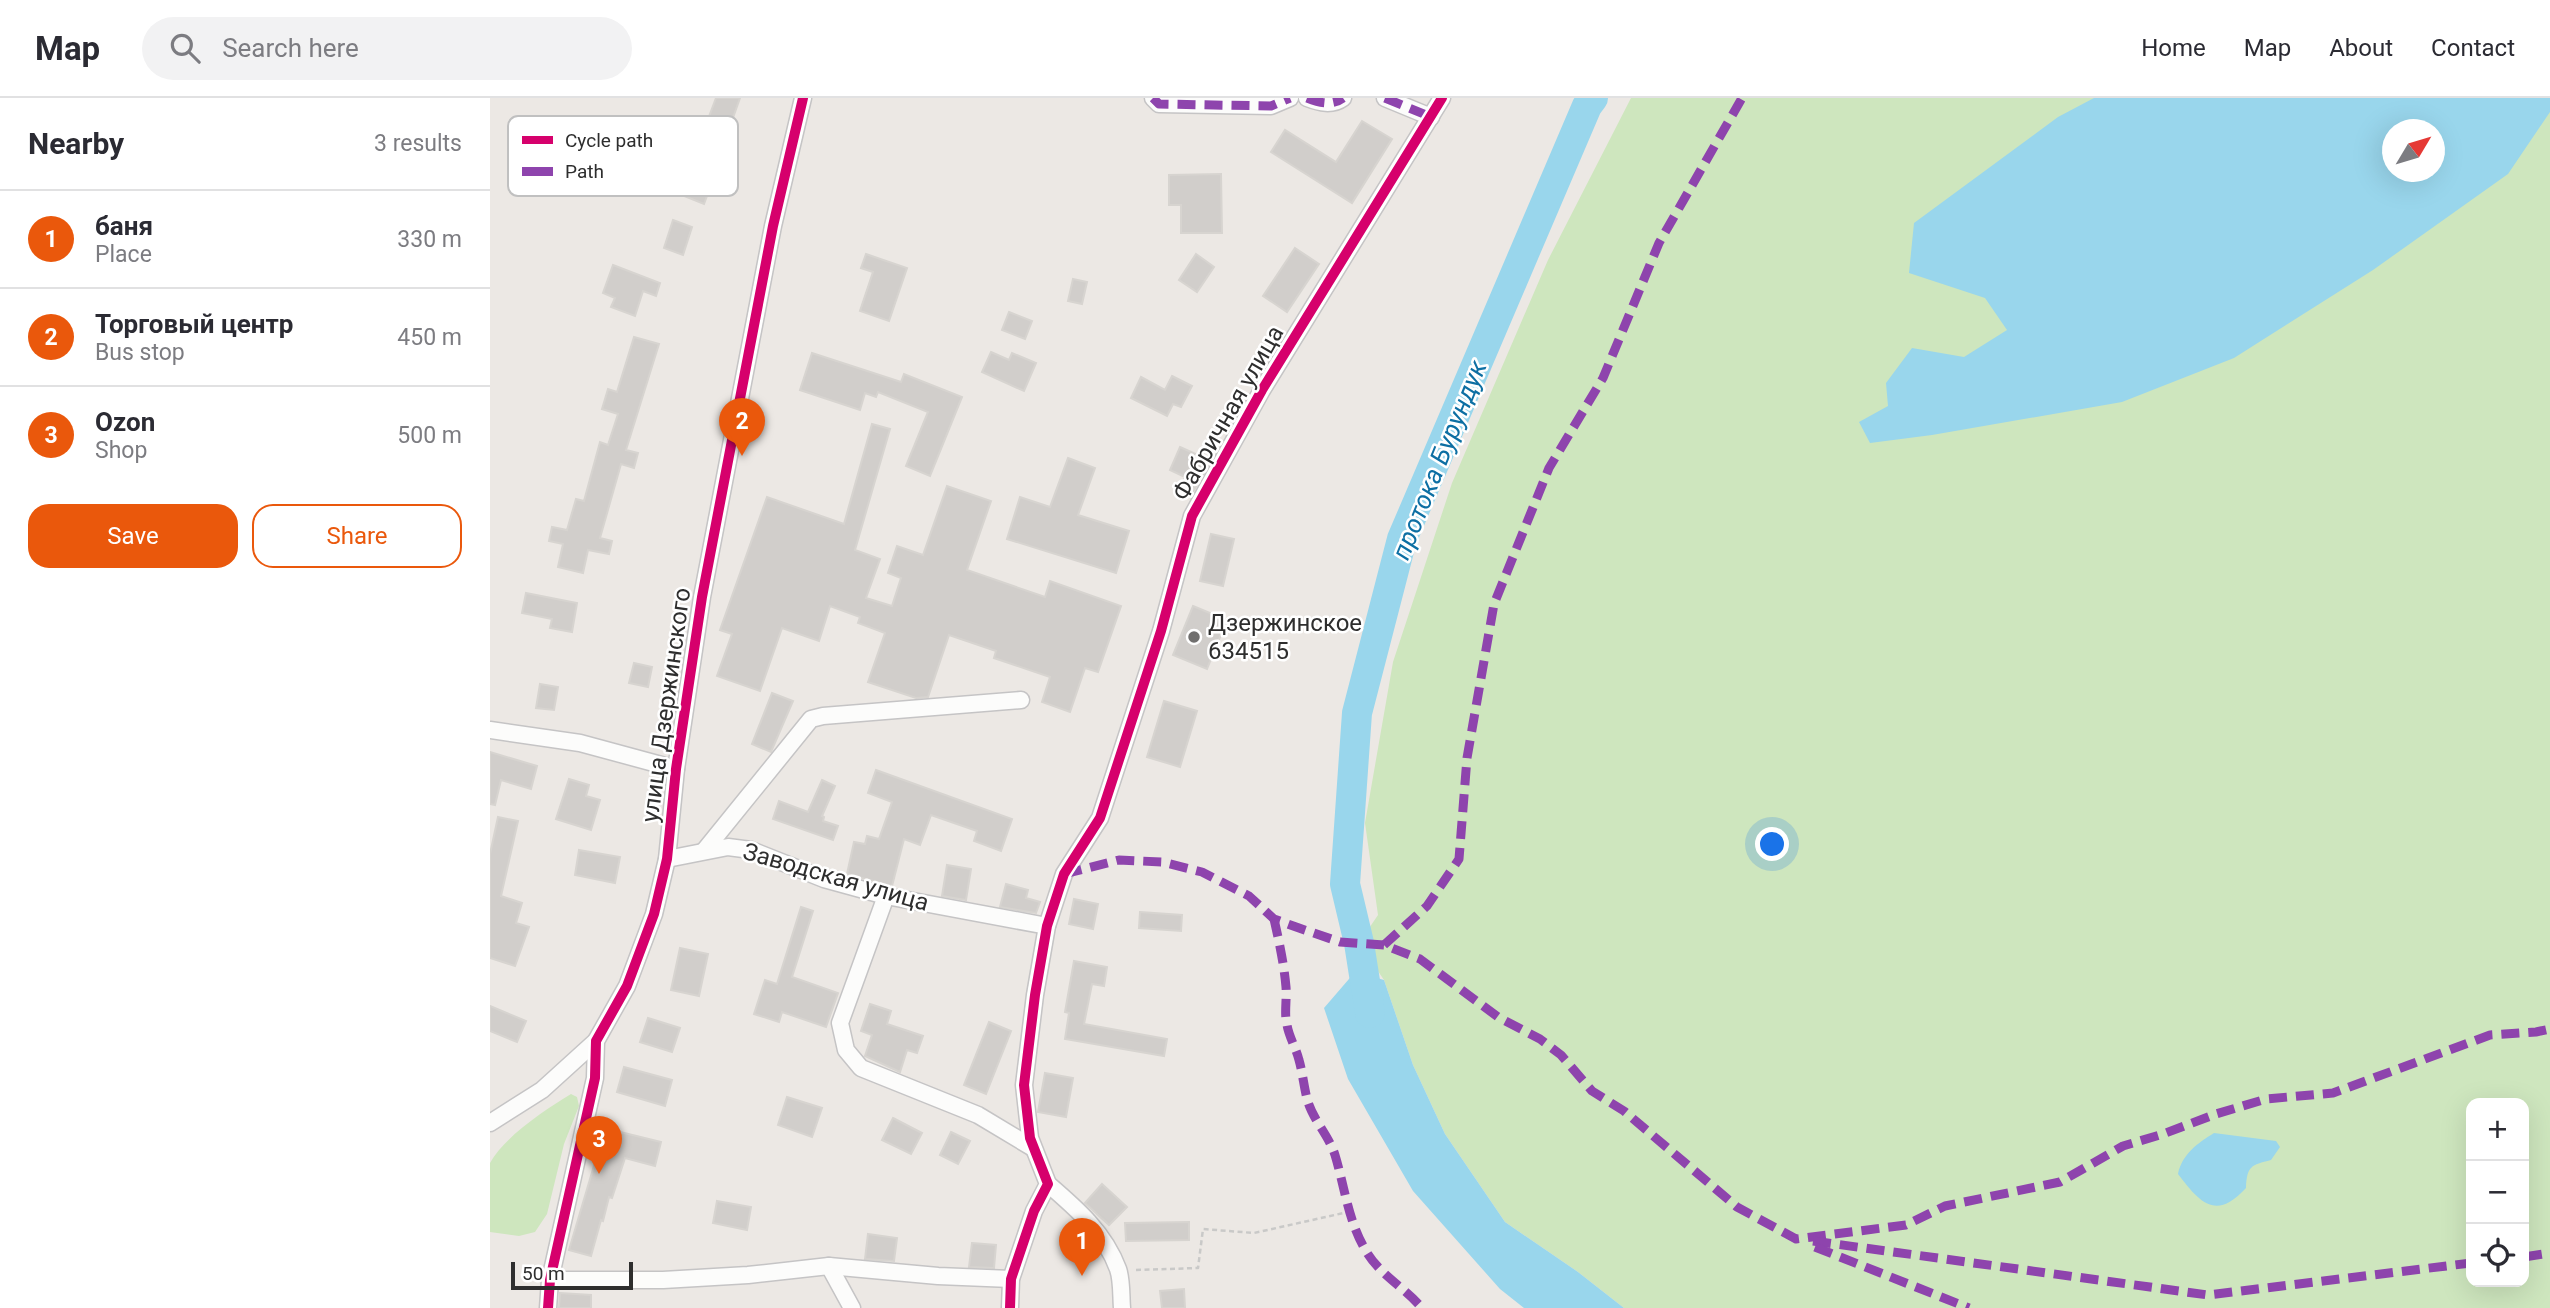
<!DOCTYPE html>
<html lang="en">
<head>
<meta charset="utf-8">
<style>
	:root { --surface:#fff; --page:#f2f2f3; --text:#2b2b33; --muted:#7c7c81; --line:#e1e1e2; --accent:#ea580c }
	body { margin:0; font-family:Roboto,sans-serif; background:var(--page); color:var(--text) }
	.controls { position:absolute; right:21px; bottom:21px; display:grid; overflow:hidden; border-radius:14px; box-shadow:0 7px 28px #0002 }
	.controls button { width:63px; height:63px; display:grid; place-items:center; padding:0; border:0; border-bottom:2px solid var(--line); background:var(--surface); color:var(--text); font:35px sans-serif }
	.compass { position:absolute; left:1892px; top:21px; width:63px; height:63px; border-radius:50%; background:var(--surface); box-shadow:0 7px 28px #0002; rotate:52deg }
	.scale { position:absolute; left:21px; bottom:18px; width:122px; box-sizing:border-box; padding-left:7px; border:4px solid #2e2e2e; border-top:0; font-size:19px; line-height:24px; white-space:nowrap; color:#2e2e2e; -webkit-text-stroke:5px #fff; paint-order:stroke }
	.you { position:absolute; left:1283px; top:747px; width:24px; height:24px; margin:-18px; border:5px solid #fff; border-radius:50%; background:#1a73e8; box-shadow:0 0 0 10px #1a73e833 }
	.badge { display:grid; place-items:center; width:46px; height:46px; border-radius:50%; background:var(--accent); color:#fff; font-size:23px; font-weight:700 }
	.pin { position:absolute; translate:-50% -58px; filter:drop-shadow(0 2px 4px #0008) }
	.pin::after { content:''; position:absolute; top:37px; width:24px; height:21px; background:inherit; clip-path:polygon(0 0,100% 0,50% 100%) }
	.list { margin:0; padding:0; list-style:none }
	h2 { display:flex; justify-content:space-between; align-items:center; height:91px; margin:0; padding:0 28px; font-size:30px }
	h2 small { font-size:23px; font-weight:400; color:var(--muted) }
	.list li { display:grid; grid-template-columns:46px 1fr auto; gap:21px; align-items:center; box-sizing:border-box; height:98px; padding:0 28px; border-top:2px solid var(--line) }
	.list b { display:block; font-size:26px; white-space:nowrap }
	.list p { margin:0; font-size:23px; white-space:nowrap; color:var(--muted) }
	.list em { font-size:23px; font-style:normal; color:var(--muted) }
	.actions { display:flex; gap:14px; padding:21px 28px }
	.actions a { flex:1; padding:16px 0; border:2px solid var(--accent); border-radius:21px; text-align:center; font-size:24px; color:var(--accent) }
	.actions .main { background:var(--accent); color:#fff }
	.icon { flex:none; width:38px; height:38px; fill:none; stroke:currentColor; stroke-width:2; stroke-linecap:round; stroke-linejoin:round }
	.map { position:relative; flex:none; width:2060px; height:1210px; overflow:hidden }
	header { display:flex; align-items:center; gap:42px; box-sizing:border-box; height:98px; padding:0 35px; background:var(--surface); border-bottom:2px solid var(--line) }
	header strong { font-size:33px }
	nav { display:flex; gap:38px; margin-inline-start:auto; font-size:24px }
	.search { width:490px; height:63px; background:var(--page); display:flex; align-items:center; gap:18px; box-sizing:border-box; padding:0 24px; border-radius:38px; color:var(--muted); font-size:26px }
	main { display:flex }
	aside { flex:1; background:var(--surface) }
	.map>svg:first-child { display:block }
	.green { fill:#cee6be; fill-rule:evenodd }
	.water { fill:#99d6ec; fill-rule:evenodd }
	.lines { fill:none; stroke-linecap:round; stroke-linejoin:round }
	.river { stroke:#99d6ec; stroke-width:30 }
	.building { fill:#d1cecb; stroke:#d7d4d0; stroke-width:2 }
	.minor-casing { stroke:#c5c4c5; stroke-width:19 }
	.path { stroke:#c9c9c8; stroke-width:2.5; stroke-dasharray:5 3.5; stroke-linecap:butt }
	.minor { stroke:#fcfcfb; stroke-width:16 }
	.quiet { stroke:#8e44ad; stroke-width:9; stroke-dasharray:18 9; stroke-linecap:butt }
	.cycleway-casing { stroke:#fff; stroke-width:15 }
	.cycleway { stroke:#d6006c; stroke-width:10 }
	.poi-dot { fill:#706f6e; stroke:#fff; stroke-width:2.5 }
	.labels { text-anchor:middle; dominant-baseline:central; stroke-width:5; stroke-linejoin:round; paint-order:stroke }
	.street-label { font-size:24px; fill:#2e2e2e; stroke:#fff }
	.poi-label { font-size:24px; fill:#2e2e2e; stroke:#fff; text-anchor:start }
	.water-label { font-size:26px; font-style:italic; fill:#0d6fa3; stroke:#fff }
	.key { fill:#fff; stroke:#c0c0c0; stroke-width:2 }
	.key-label { font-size:19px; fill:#2e2e2e }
</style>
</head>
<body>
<header>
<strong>Map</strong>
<div class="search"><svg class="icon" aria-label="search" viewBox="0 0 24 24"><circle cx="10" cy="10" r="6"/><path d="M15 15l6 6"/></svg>Search here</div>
<nav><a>Home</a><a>Map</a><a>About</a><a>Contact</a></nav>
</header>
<main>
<aside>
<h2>Nearby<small>3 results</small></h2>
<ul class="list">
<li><span class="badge">1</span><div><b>баня</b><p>Place</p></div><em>330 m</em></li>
<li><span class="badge">2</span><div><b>Торговый центр</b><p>Bus stop</p></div><em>450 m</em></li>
<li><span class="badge">3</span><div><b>Ozon</b><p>Shop</p></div><em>500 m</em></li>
</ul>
<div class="actions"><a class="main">Save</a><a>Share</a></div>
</aside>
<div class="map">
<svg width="2060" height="1210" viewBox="0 0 2060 1210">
	<rect width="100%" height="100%" fill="#ece8e4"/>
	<!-- green -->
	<g class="green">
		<path d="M 1141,0 L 2060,0 L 2060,1210 L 1134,1210 L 1088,1174 L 1015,1124 L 955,1036 L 923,967 L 894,882 L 869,845 L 888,817 L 875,725 L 903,564 L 962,385 L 1058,162 ZM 1902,32 L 1944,32 L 1944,74 L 1902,74 ZM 1981,1005 L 2034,1005 L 2034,1184 L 1981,1184 Z"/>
		<path d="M 81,996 L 87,999 L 89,1008 L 74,1046 L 57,1116 L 45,1134 L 29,1138 L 0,1134 L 0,1065 C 15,1038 55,1012 81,996 Z"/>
	</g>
	<!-- water -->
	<g class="water">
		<path d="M 1604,0 L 2060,0 L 2060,14 L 2018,76 L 1883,172 L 1744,260 L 1632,304 L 1442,337 L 1380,345 L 1369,324 L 1398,308 L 1396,285 L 1422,250 L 1474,259 L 1517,232 L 1495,200 L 1419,175 L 1424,125 L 1568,19 ZM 1902,32 L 1944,32 L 1944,74 L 1902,74 Z"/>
		<path d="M 865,874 L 894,882 L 923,967 L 955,1036 L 1015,1124 L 1088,1174 L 1134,1210 L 1034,1210 L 1010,1191 L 923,1093 L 858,981 L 834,910 Z"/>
		<path d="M 1724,1035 L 1786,1043 L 1790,1049 L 1781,1062 C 1761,1067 1757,1068 1756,1090 C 1726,1123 1710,1105 1688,1076 C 1692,1056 1708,1045 1724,1035 Z"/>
	</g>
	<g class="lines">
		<!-- river -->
		<path class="river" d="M 880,915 L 869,845 L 855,786 L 867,615 L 912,441 L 1097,8 L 1103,0"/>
	</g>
	<!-- building -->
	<g class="building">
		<path d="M 226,0 L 250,0 L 233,48 L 211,40 Z"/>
		<path d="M 872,23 L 902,41 L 862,105 L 781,54 L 795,32 L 846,64 Z"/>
		<path d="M 204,71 L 224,79 L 214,106 L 194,98 Z"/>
		<path d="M 731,76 L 732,135 L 691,135 L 691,107 L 679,107 L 679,77 Z"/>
		<path d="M 183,122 L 202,129 L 193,157 L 174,150 Z"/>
		<path d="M 805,150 L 829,166 L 797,214 L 773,198 Z"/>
		<path d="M 376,156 L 417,170 L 399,223 L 370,213 L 383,174 L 371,170 Z"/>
		<path d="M 706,156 L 724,169 L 707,194 L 689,182 Z"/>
		<path d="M 123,167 L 170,185 L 166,198 L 153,193 L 145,218 L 121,209 L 125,200 L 113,195 Z"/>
		<path d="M 583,181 L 597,184 L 592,206 L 578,203 Z"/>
		<path d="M 519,214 L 542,223 L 535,241 L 512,232 Z"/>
		<path d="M 144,239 L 169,246 L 136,352 L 148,355 L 144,370 L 131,366 L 110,440 L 122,443 L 119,456 L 98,452 L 93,475 L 68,469 L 73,446 L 59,443 L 62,429 L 77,432 L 86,401 L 94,403 L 110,344 L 118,347 L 128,316 L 112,311 L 118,291 L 127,294 Z"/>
		<path d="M 501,254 L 519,262 L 522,255 L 546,265 L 534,293 L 492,274 Z"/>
		<path d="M 322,255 L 411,284 L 414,276 L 472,299 L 440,378 L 416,368 L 438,314 L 388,294 L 386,299 L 375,295 L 370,312 L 310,292 Z"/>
		<path d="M 682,278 L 702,288 L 691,309 L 683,306 L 677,318 L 641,300 L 651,279 L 675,292 Z"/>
		<path d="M 382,326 L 400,331 L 365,452 L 390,461 L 376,500 L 402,508 L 411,480 L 398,475 L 407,448 L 433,457 L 457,388 L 501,403 L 477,472 L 555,499 L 560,483 L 631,508 L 608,574 L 595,570 L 580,614 L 552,604 L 560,579 L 504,560 L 506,553 L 459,537 L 438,599 L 426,600 L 378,584 L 395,535 L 368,525 L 370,519 L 340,508 L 329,543 L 292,530 L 270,593 L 227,578 L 242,536 L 230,532 L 277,399 L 354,426 Z"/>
		<path d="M 690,349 L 721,363 L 700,399 L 688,394 L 695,379 L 680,372 Z"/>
		<path d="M 578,360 L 605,370 L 588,417 L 639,433 L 626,475 L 517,441 L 530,399 L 560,409 Z"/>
		<path d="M 721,436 L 744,441 L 733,488 L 710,483 Z"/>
		<path d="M 36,495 L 87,505 L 82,534 L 60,530 L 62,521 L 32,515 Z"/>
		<path d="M 703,508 L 737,522 L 717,571 L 683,557 Z"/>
		<path d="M 144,565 L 162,569 L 158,589 L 139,585 Z"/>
		<path d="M 50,586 L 68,589 L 64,612 L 46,610 Z"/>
		<path d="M 282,595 L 303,603 L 281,654 L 262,646 Z"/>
		<path d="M 674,603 L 707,613 L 690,669 L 657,659 Z"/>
		<path d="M 0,654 L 47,668 L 41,691 L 11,682 L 5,707 L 0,706 Z"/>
		<path d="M 386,672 L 522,721 L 511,753 L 484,743 L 487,733 L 441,717 L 430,747 L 414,741 L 402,788 L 357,776 L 364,744 L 375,746 L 377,738 L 389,741 L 402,704 L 378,695 Z"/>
		<path d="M 79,681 L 99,687 L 96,698 L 110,702 L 101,732 L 66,721 Z"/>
		<path d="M 332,682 L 345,688 L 332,718 L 334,719 L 333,723 L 348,728 L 343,742 L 283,721 L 289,703 L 318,714 Z"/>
		<path d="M 8,719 L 28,723 L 11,798 L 32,805 L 26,825 L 39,829 L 25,868 L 0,860 L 0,756 Z"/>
		<path d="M 89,752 L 130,759 L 125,785 L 85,777 Z"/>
		<path d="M 457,767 L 481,771 L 476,802 L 452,798 Z"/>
		<path d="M 516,786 L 538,792 L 536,800 L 550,804 L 546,815 L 510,809 Z"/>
		<path d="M 584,801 L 608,806 L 603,831 L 579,826 Z"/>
		<path d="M 311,809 L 323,813 L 302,879 L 348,895 L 336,929 L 292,914 L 289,924 L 264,916 L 275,882 L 287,886 Z"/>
		<path d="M 650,814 L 692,817 L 691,833 L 649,830 Z"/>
		<path d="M 190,850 L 218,856 L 209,898 L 181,892 Z"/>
		<path d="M 584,863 L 617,869 L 614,888 L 602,886 L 594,926 L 677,941 L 674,958 L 575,941 L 579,915 L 575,914 Z"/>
		<path d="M 380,906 L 401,913 L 397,926 L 433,938 L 427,955 L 417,952 L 410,974 L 375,958 L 382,937 L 371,933 Z"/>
		<path d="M 0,908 L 36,923 L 27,944 L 0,933 Z"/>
		<path d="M 158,920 L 190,930 L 182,954 L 150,944 Z"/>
		<path d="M 499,924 L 521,933 L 496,996 L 474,987 Z"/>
		<path d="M 134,969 L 182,982 L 175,1008 L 127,994 Z"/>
		<path d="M 555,975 L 583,980 L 576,1019 L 548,1014 Z"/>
		<path d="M 297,999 L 332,1010 L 322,1039 L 288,1027 Z"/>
		<path d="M 403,1020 L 432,1035 L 421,1056 L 392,1042 Z"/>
		<path d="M 110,1029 L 171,1044 L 165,1068 L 135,1060 L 122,1100 L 119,1099 L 113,1123 L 111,1122 L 101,1158 L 79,1152 L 108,1054 L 104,1053 Z"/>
		<path d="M 461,1034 L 480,1043 L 468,1066 L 450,1057 Z"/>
		<path d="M 612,1086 L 637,1109 L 619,1127 L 595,1105 Z"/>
		<path d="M 227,1103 L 261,1109 L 257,1132 L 223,1125 Z"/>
		<path d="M 699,1124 L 699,1142 L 636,1143 L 635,1125 Z"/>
		<path d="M 378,1136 L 407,1140 L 404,1163 L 375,1161 Z"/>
		<path d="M 482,1145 L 506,1147 L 504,1170 L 479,1169 Z"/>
		<path d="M 694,1191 L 695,1210 L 672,1210 L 670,1193 Z"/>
		<path d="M 70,1195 L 101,1197 L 101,1210 L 69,1210 Z"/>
	</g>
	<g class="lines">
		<!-- minor casing -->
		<g class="minor-casing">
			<g id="minor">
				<path d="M 663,0 L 669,6 L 781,8 L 800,0"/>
				<path d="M 817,0 C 830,5 842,8 853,0"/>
				<path d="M 895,0 L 941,19"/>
				<path d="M 0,632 L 90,645 L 186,671"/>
				<path d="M 214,753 L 321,621 L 333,618 L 531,602"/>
				<path d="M 177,761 L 238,749 L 261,752 L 334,781 L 396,798 L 557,828"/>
				<path d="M 396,798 L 350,925 L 356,952 L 371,970 L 488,1017 L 543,1050"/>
				<path d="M 0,1025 L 52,992 L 106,943"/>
				<path d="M 558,1086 C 586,1110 615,1135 628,1171 C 632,1182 631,1198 632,1210"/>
				<path d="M 339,1168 L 362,1210"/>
				<path d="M 60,1182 L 173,1182 L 258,1177 L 339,1168 L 448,1178 L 521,1181"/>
				<path d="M 58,1210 L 60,1182 L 105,980 L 106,943 L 137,888 L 164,816 L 177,761 L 186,671 L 212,499 L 283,128 L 313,0"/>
				<path d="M 520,1210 L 521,1181 L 544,1113 L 558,1086 L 540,1040 L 534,987 L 545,897 L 557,828 L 574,776 L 610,720 L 671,533 L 702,418 L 772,292 L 952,0"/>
			</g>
		</g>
		<!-- path -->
		<path class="path" d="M 646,1172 L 708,1170 L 713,1131 L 764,1135 L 858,1114"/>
		<!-- minor -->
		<use href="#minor" class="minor"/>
		<!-- quiet -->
		<g class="quiet">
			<path d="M 663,0 L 669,6 L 781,8 L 800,0"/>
			<path d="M 817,0 C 830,5 842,8 853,0"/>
			<path d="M 895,0 L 941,19"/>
			<path d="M 574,776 L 629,762 L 672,764 L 712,774 L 759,798 L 784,821 L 809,830 L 850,844 L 894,847 L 930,861 L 1008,919 L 1050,941 L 1071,957 L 1102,993 L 1134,1013 L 1247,1109 L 1306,1141 L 1416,1127 L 1455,1108 L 1570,1084 L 1633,1048 L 1673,1036 L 1726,1016 L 1776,1001 L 1843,995 L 2000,937 L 2046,934 L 2060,931"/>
			<path d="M 784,821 C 789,843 794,866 796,889 C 797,902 794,915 797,927 C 799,939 806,950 809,962 C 813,976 814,991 818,1004 C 824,1023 839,1038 845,1057 C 855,1090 858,1123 876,1153 C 890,1177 914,1189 932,1210"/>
			<path d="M 894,847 L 937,808 L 969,761 L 977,660 L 1004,506 L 1059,370 L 1113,280 L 1169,145 L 1252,0"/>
			<path d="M 1323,1143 L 1718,1197 L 1981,1165"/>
			<path d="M 1325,1149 L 1479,1210"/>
			<path d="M 2034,1159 L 2060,1155"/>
		</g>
		<!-- cycleway casing -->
		<g class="cycleway-casing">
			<g id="cycleway">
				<path d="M 58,1210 L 60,1182 L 105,980 L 106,943 L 137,888 L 164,816 L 177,761 L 186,671 L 212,499 L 283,128 L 313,0"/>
				<path d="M 520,1210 L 521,1181 L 544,1113 L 558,1086 L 540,1040 L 534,987 L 545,897 L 557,828 L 574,776 L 610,720 L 671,533 L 702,418 L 772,292 L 952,0"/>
			</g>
		</g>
		<!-- cycleway -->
		<use href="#cycleway" class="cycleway"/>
	</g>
	<!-- markers -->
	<circle class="poi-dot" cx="704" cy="539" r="7"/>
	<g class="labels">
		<!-- street labels -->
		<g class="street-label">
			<text transform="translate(738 315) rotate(-60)">Фабричная улица</text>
			<text transform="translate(176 607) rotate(-82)">улица Дзержинского</text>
			<text transform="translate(346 779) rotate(16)">Заводская улица</text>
		</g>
		<!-- poi labels -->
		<g class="poi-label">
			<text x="718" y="525">Дзержинское<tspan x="718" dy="28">634515</tspan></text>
		</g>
		<!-- water labels -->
		<g class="water-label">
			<text transform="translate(949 362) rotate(-68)">протока Бурундук</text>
		</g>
	</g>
	<!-- legend -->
	<rect x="18" y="18" width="230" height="80" rx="10" class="key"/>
	<rect x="32" y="38" width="31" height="8" fill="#d6006c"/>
	<rect x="32" y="69" width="31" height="9" fill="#8e44ad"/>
	<g class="key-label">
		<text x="75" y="49">Cycle path</text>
		<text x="75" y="80">Path</text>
	</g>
</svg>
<div class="controls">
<button>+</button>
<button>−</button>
<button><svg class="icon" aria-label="locate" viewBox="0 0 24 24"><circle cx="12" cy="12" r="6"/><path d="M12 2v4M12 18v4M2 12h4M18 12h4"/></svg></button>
</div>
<svg class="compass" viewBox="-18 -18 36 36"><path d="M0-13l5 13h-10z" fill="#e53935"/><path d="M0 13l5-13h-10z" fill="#7c7c81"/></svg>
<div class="scale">50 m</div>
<div class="you"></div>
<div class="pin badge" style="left:592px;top:1178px">1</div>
<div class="pin badge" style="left:252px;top:358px">2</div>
<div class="pin badge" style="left:109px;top:1076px">3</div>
</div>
</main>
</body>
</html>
